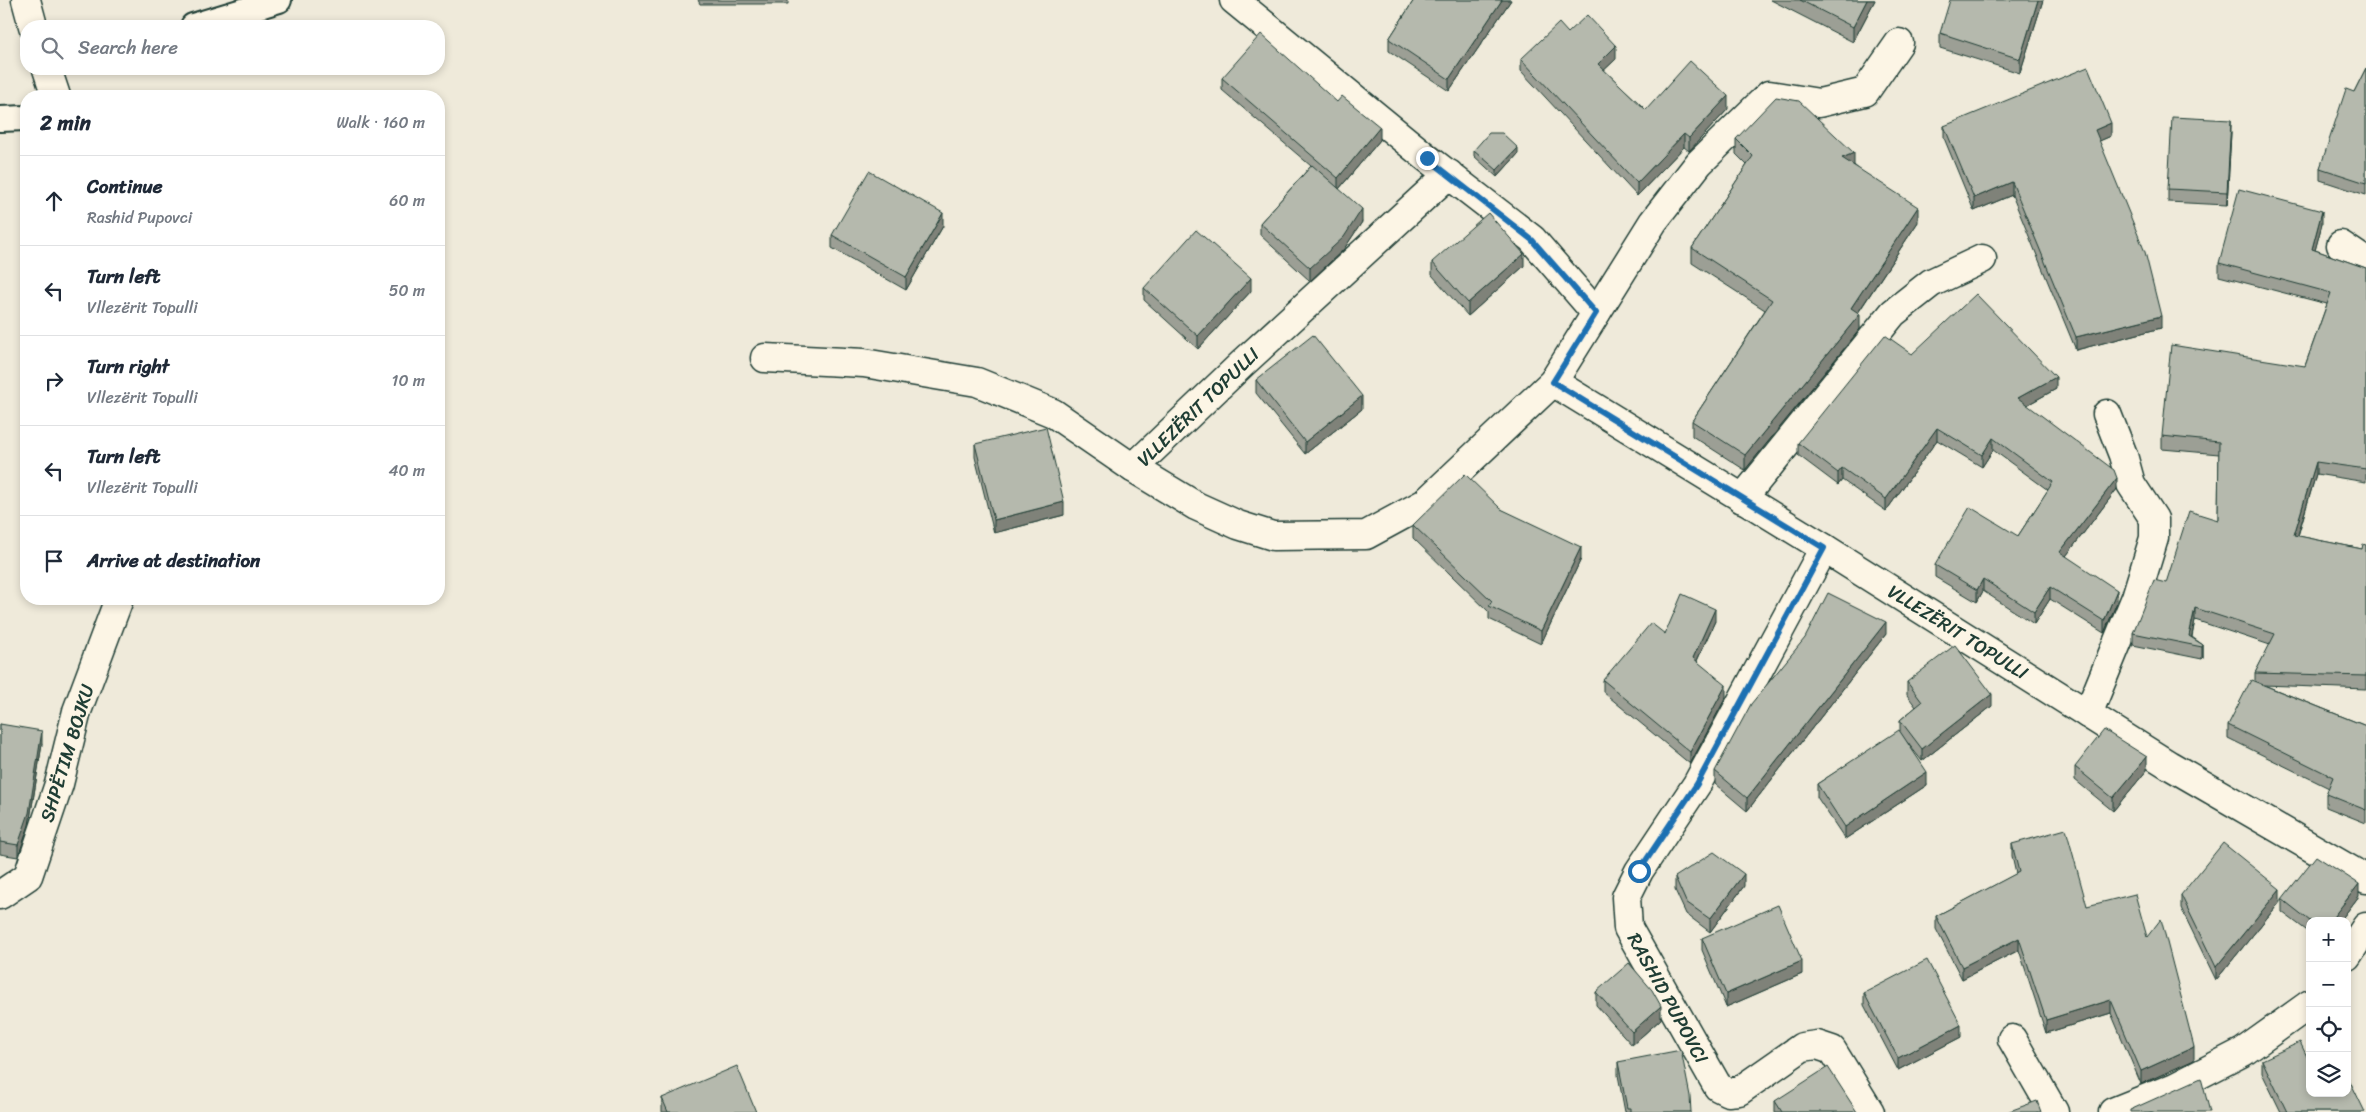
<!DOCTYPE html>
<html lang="en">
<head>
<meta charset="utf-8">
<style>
	:root { --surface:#fff; --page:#f6f6f7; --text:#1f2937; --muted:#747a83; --line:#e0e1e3 }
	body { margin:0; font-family:Sriracha,sans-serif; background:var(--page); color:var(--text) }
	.controls { position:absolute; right:15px; bottom:15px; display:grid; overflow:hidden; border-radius:10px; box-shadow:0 2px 8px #0003 }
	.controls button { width:45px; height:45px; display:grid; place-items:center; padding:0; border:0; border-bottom:1px solid var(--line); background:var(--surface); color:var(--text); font:25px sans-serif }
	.stop { position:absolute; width:15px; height:15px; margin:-11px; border:4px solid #1f6fb2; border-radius:50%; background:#fff }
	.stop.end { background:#1f6fb2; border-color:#fff; box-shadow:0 1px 5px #0008 }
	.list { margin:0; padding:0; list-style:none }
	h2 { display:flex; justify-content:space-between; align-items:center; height:65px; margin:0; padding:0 20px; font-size:21px }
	h2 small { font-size:16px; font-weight:400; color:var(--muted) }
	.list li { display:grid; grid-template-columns:32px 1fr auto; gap:15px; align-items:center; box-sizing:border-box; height:90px; padding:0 20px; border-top:1px solid var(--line) }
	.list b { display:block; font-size:19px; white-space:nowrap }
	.list p { margin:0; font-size:16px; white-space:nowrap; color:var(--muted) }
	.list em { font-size:16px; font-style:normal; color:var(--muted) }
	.icon { flex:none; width:28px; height:28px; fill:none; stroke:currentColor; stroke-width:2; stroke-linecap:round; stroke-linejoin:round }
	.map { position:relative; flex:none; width:2366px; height:1112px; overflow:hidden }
	.search { position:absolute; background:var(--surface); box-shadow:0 2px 8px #0003; left:20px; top:20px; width:425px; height:55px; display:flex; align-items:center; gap:12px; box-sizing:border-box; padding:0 18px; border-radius:20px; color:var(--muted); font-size:19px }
	.panel { position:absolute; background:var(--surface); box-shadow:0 2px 8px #0003; left:20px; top:90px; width:425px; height:515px; border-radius:20px }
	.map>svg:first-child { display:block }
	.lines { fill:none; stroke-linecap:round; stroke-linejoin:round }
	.service-casing { stroke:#1f3d34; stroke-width:28 }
	.minor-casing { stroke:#1f3d34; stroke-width:31 }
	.service { stroke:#fcf5e5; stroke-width:24 }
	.minor { stroke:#fcf5e5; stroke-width:28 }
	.wall { fill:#9c9f95; stroke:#1f3d34 }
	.shaded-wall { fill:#7f8279; stroke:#1f3d34 }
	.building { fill:#b5b9ad; stroke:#1f3d34 }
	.route { stroke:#1f6fb2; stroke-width:6 }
	.labels { text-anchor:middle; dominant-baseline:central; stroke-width:4; stroke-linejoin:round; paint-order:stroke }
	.street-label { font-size:19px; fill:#1f3d34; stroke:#fcf5e5 }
</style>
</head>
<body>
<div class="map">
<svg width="2366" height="1112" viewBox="0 0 2366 1112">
	<rect width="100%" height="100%" fill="#efeada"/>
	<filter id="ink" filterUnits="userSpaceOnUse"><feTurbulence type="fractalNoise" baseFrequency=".02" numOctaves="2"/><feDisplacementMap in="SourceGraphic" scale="10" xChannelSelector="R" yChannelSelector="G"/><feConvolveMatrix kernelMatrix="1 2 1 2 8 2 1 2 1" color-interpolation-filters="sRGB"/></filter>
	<g filter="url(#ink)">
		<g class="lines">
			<!-- service casing -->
			<g class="service-casing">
				<g id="service">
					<path d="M 193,26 L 279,0"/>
					<path d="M 0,119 L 26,118"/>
				</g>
			</g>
			<!-- minor casing -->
			<g class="minor-casing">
				<g id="minor">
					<path d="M 26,0 L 33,26"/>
					<path d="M 1234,0 L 1427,158 L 1532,239 L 1596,313"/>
					<path d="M 47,69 L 56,96"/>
					<path d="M 2341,245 L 2366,262"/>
					<path d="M 765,358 L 864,363 L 977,382 L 1053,413 L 1133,468 L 1196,506 L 1238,525 L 1273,536 L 1366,535 L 1425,503 L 1553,382 L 1653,222 L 1699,163 L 1769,95 L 1819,103 L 1865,92 L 1899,43"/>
					<path d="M 1553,382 L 1824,548 L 2169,765 L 2366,879"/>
					<path d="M 1133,468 L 1243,363 L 1449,174"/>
					<path d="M 1742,499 L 1893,313 L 1931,283 L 1982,259"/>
					<path d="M 1824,548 L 1697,784 L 1639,871 L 1626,897 L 1628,928 L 1718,1087 L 1728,1092 L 1739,1091 L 1802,1047 L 1817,1045 L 1832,1050 L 1870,1112"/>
					<path d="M 2088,714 L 2136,597 L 2154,538 L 2154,519 L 2131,484 L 2123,455 L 2107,414"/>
					<path d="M 0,895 L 28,876 L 59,784 L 77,711 L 119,599"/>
					<path d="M 2347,956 L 2366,927"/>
					<path d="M 2012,1039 L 2054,1112"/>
					<path d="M 2113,1112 L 2175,1087 L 2243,1052 L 2310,1004"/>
				</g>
			</g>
			<!-- service -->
			<use href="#service" class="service"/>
			<!-- minor -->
			<use href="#minor" class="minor"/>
		</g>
		<!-- wall -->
		<g class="wall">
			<path d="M 698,0 L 788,0 L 788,4 L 700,4 Z"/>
			<path d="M 1414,0 L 1511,0 L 1449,91 L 1389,51 L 1389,39 Z"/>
			<path d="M 1771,0 L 1875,0 L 1853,42 Z"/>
			<path d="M 2043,0 L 2020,73 L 1940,48 L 1940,33 Z"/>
			<path d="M 1568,33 L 1616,59 L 1604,70 L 1646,110 L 1728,109 L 1689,151 L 1684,147 L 1637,196 L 1521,71 L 1521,59 Z"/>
			<path d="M 2366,68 L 2366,195 L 2320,180 L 2320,168 L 2354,92 Z"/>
			<path d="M 1222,78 L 1380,140 L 1339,189 L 1362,222 L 1344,249 L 1310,281 L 1260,235 L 1260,223 L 1311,166 L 1222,90 Z"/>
			<path d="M 1944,126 L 2111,136 L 2099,141 L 2161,328 L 2076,350 L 2012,195 L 1974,211 L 1944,138 Z"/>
			<path d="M 2231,132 L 2227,205 L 2168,202 L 2168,189 Z"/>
			<path d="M 1736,139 L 1854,165 L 1918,222 L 1858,313 L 1860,329 L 1745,470 L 1692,436 L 1692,421 L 1765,310 L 1692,263 L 1692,248 L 1747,165 L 1736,154 Z"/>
			<path d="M 1474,150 L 1518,154 L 1497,177 L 1474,156 Z"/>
			<path d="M 2322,224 L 2315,250 L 2366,268 L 2366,482 L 2316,474 L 2298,536 L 2362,549 L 2366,545 L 2366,689 L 2264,685 L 2366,726 L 2366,823 L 2326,807 L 2326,794 L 2329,788 L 2228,738 L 2228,725 L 2255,682 L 2255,673 L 2270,645 L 2195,620 L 2192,637 L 2203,645 L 2203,657 L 2202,659 L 2133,645 L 2133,633 L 2166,583 L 2218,520 L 2219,454 L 2162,449 L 2162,436 L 2305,366 L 2327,304 L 2219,276 L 2219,263 Z"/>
			<path d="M 943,226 L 906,290 L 832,248 L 832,235 Z"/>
			<path d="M 1432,262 L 1524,266 L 1468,316 L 1432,275 Z"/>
			<path d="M 1144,288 L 1251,291 L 1198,349 L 1144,300 Z"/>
			<path d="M 1912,354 L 2056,389 L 2027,405 L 2117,489 L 2066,556 L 2117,602 L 2104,633 L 2050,599 L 2034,624 L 1983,591 L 1977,602 L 1935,577 L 1935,565 L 2018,536 L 2048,490 L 1993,450 L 1982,467 L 1937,440 L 1886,511 L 1842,480 L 1838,485 L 1798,455 L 1798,443 Z"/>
			<path d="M 1256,380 L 1362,409 L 1305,454 L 1256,393 Z"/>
			<path d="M 975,444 L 1064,515 L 994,533 L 975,457 Z"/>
			<path d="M 1501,509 L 1581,559 L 1541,644 L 1489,619 L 1489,612 L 1413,538 L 1413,525 Z"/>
			<path d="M 1715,621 L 1697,661 L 1726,697 L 1690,764 L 1603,692 L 1603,680 L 1665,634 Z"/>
			<path d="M 1886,634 L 1747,811 L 1715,784 L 1715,771 Z"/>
			<path d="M 1907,682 L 1992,706 L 1922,761 L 1907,742 L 1927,785 L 1845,839 L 1817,797 L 1817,784 L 1900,731 L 1900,720 L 1916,707 L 1907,695 Z"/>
			<path d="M 0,724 L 42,744 L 29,825 L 18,857 L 0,854 Z"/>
			<path d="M 2075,767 L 2147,770 L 2113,811 L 2075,780 Z"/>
			<path d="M 2012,844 L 2087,906 L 2147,937 L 2194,1060 L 2141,1084 L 2111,1013 L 2046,1033 L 2019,950 L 1962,979 L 1936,929 L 1936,916 L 2016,874 L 2012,856 Z"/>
			<path d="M 1675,877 L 1744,886 L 1710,932 L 1686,914 L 1675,890 Z"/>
			<path d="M 2181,895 L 2280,902 L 2216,980 L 2181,908 Z"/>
			<path d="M 2359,896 L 2340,921 L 2310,921 L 2310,933 L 2282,912 L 2282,899 Z"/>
			<path d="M 1702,938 L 1802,974 L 1726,1007 L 1702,950 Z"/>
			<path d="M 1596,992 L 1661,1019 L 1632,1045 L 1596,1005 Z"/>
			<path d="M 1864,993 L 1961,1037 L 1898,1070 L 1864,1005 Z"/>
			<path d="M 2262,1060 L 2310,1093 L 2365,1112 L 2281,1112 L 2262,1073 Z"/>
			<path d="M 1618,1062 L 1691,1112 L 1625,1112 L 1618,1075 Z"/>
			<path d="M 662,1098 L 756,1112 L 662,1112 Z"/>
			<path d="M 1775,1101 L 1857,1112 L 1775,1112 Z"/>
		</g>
		<!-- shaded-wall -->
		<g class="shaded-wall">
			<path d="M 1502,0 L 1511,0 L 1449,91 L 1449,79 Z"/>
			<path d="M 1867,0 L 1875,0 L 1853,42 L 1853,27 Z"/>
			<path d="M 2038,0 L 2043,0 L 2020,73 L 2020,59 Z"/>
			<path d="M 1616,46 L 1616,59 L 1598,76 L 1598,64 Z"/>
			<path d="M 1728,96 L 1728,109 L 1689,151 L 1689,138 Z"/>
			<path d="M 2231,120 L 2231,132 L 2227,205 L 2227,192 Z"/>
			<path d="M 2111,123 L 2111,136 L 2095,143 L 2095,130 Z"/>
			<path d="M 1380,127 L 1380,140 L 1338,190 L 1338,178 Z"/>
			<path d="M 1684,134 L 1684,147 L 1637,196 L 1637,183 Z"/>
			<path d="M 1518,148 L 1518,154 L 1497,177 L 1497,170 Z"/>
			<path d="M 1854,153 L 1854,168 L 1842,158 Z"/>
			<path d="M 2012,182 L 2012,195 L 1974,211 L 1974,198 Z"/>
			<path d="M 1918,207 L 1918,222 L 1851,323 L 1851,308 Z"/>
			<path d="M 1362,209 L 1362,222 L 1344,249 L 1310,281 L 1310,268 Z"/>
			<path d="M 2322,211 L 2322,224 L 2312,262 L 2312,249 Z"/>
			<path d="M 943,213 L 943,226 L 906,290 L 906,277 Z"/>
			<path d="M 1524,254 L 1524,266 L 1468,316 L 1468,303 Z"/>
			<path d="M 1251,278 L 1251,291 L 1198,349 L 1198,336 Z"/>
			<path d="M 1860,314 L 1860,329 L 1745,470 L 1745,455 Z"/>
			<path d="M 2161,316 L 2161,328 L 2076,350 L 2076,337 Z"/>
			<path d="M 2056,377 L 2056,389 L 2018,410 L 2018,398 Z"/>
			<path d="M 1362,396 L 1362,409 L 1305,454 L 1305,442 Z"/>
			<path d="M 1937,428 L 1937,440 L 1886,511 L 1886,499 Z"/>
			<path d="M 1993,438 L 1993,450 L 1982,467 L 1982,455 Z"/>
			<path d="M 2316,462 L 2316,474 L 2294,548 L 2294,535 Z"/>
			<path d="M 1842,468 L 1842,480 L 1838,485 L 1838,473 Z"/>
			<path d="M 2117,478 L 2117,489 L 2060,564 L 2060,552 Z"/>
			<path d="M 1064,502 L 1064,515 L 994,533 L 994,520 Z"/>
			<path d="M 1581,547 L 1581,559 L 1541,644 L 1541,631 Z"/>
			<path d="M 1983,579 L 1983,591 L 1977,602 L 1977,590 Z"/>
			<path d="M 2050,587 L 2050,599 L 2034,624 L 2034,612 Z"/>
			<path d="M 2117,590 L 2117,602 L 2104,633 L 2104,621 Z"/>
			<path d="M 2195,608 L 2195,620 L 2190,645 L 2189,636 Z"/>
			<path d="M 1715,609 L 1715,621 L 1693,669 L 1693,658 Z"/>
			<path d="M 1886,622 L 1886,634 L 1747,811 L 1747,798 Z"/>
			<path d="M 2203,645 L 2203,657 L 2202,659 L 2202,647 Z"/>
			<path d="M 1726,685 L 1726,697 L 1690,764 L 1690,752 Z"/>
			<path d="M 1992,694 L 1992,706 L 1922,761 L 1922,749 Z"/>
			<path d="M 42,731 L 42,744 L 29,825 L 18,857 L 18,845 Z"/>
			<path d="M 2147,757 L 2147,770 L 2113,811 L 2113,798 Z"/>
			<path d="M 1927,772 L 1927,785 L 1845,839 L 1845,827 Z"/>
			<path d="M 1744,874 L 1744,886 L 1710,932 L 1710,919 Z"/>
			<path d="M 2359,884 L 2359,896 L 2340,921 L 2330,921 Z"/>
			<path d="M 2280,889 L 2280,902 L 2216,980 L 2216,967 Z"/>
			<path d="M 2019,938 L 2019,950 L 1962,979 L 1962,967 Z"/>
			<path d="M 1802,961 L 1802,974 L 1726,1007 L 1726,994 Z"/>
			<path d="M 2111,1000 L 2111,1013 L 2046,1033 L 2046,1020 Z"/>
			<path d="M 1661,1006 L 1661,1019 L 1632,1045 L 1632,1032 Z"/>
			<path d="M 1961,1025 L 1961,1037 L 1898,1070 L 1898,1058 Z"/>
			<path d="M 2194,1047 L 2194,1060 L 2141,1084 L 2141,1071 Z"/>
		</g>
		<!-- building -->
		<g class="building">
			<path d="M 1414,0 L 1502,0 L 1449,79 L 1389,39 Z"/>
			<path d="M 1800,0 L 1867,0 L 1853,27 Z"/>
			<path d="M 1950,0 L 2038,0 L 2020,59 L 1940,33 Z"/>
			<path d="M 1587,15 L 1616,46 L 1598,64 L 1646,110 L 1690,61 L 1728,96 L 1689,138 L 1684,134 L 1637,183 L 1521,59 L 1559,23 L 1568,33 Z"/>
			<path d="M 1261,34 L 1337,102 L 1342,96 L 1380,127 L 1338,178 L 1222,78 Z"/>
			<path d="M 2088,67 L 2111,123 L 2095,130 L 2145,252 L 2161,316 L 2076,337 L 2012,182 L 1974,198 L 1944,126 Z"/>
			<path d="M 2366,68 L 2366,183 L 2320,168 L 2346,89 L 2354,92 Z"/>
			<path d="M 1776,97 L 1799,101 L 1854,153 L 1842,158 L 1918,207 L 1851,308 L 1860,314 L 1745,455 L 1692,421 L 1772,300 L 1692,248 L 1753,156 L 1736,139 Z"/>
			<path d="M 2172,117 L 2231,120 L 2227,192 L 2168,189 Z"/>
			<path d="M 1489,133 L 1502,133 L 1518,148 L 1497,170 L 1474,150 Z"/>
			<path d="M 1312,165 L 1362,209 L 1344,237 L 1310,268 L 1260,223 Z"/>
			<path d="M 869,171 L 943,213 L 906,277 L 832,235 Z"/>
			<path d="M 2239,189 L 2322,211 L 2312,249 L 2366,268 L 2366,469 L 2316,462 L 2294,535 L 2362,549 L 2363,544 L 2366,545 L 2366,676 L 2255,673 L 2275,634 L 2195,608 L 2189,636 L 2203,645 L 2202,647 L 2133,633 L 2154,580 L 2166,583 L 2189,511 L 2218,520 L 2219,442 L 2162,436 L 2171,345 L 2305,366 L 2331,293 L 2219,263 Z"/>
			<path d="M 1488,213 L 1524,254 L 1468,303 L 1432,262 Z"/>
			<path d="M 1196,230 L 1251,278 L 1198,336 L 1144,288 Z"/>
			<path d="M 1976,294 L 2056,377 L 2018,398 L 2114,470 L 2117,478 L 2060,552 L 2117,590 L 2104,621 L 2050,587 L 2034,612 L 1983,579 L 1977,590 L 1935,565 L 1970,507 L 2018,536 L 2053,482 L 1993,438 L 1982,455 L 1937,428 L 1886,499 L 1842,468 L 1838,473 L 1798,443 L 1885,335 L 1912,354 Z"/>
			<path d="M 1313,335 L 1362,396 L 1305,442 L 1256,380 Z"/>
			<path d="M 1046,427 L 1064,502 L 994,520 L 975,444 Z"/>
			<path d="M 1465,474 L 1501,509 L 1581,547 L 1541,631 L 1489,606 L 1492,601 L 1413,525 Z"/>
			<path d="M 1828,593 L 1886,622 L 1747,798 L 1715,771 L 1751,704 L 1805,638 Z"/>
			<path d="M 1682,594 L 1715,609 L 1693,658 L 1726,685 L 1690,752 L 1603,680 L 1651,623 L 1665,634 Z"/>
			<path d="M 1955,645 L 1992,694 L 1922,749 L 1900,720 L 1922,702 L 1907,682 Z"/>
			<path d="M 2251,680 L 2366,726 L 2366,810 L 2326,794 L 2333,777 L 2228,725 Z"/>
			<path d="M 0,724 L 42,731 L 29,813 L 18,845 L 0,842 Z"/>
			<path d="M 1899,730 L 1927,772 L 1845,827 L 1817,784 Z"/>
			<path d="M 2104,730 L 2147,757 L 2113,798 L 2075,767 Z"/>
			<path d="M 2066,829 L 2087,906 L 2135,894 L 2147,937 L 2161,919 L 2194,1047 L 2141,1071 L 2111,1000 L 2046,1020 L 2019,938 L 1962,967 L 1936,916 L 2019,872 L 2012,844 Z"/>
			<path d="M 2223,843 L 2280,889 L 2216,967 L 2181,895 Z"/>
			<path d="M 1714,852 L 1744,874 L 1710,919 L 1686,902 L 1675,877 Z"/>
			<path d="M 2316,856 L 2359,884 L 2330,921 L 2310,921 L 2282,899 Z"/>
			<path d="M 1778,905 L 1802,961 L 1726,994 L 1702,938 Z"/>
			<path d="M 1927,960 L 1961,1025 L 1898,1058 L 1864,993 Z"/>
			<path d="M 1629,963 L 1652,990 L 1661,1006 L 1632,1032 L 1596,992 Z"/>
			<path d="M 2300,1042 L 2310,1063 L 2310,1093 L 2347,1093 L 2347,1075 L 2365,1112 L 2287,1112 L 2262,1060 Z"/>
			<path d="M 1681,1050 L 1690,1096 L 1691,1112 L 1630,1112 L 1630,1108 L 1627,1108 L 1618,1062 Z"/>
			<path d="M 737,1066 L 756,1112 L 668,1112 L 662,1098 Z"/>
			<path d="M 1828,1067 L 1857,1112 L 1782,1112 L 1775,1101 Z"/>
			<path d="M 2201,1078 L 2210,1112 L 2130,1112 L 2130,1110 Z"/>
			<path d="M 2037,1101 L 2041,1112 L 2007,1112 Z"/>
		</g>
	</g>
	<g class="lines" filter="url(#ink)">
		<!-- route -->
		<path class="route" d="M 1427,158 L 1532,240 L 1596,313 L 1553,382 L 1824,548 L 1697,784 L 1639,871"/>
	</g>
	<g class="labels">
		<!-- street labels -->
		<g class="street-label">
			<text transform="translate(1198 407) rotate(-44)">VLLEZËRIT TOPULLI</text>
			<text transform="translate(1958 632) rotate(32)">VLLEZËRIT TOPULLI</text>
			<text transform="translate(67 753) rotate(-73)">SHPËTIM BOJKU</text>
			<text transform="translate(1668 998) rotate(61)">RASHID PUPOVCI</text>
		</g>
	</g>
</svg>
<div class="controls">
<button>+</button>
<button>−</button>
<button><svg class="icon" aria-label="locate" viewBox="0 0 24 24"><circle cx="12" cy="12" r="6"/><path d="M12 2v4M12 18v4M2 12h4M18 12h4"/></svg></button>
<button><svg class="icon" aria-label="layers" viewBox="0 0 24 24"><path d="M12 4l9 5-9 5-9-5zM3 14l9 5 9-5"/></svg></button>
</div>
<div class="stop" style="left:1639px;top:871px"></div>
<div class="stop end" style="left:1427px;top:158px"></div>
<div class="search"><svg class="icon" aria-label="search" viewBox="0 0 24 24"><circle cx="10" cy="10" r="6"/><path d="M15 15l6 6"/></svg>Search here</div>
<section class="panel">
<h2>2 min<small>Walk · 160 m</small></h2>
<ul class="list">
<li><svg class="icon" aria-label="ahead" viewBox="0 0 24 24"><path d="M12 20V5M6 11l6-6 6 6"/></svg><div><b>Continue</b><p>Rashid Pupovci</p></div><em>60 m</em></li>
<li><svg class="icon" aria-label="left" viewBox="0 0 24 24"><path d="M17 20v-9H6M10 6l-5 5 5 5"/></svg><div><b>Turn left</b><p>Vllezërit Topulli</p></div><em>50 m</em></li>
<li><svg class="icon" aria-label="right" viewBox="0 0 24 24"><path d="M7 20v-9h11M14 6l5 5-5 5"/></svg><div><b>Turn right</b><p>Vllezërit Topulli</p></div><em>10 m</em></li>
<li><svg class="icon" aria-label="left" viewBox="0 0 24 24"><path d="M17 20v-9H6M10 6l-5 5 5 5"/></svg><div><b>Turn left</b><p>Vllezërit Topulli</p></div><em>40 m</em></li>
<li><svg class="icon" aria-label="arrive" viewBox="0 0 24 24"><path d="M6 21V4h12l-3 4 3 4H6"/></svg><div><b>Arrive at destination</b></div></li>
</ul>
</section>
</div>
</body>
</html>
